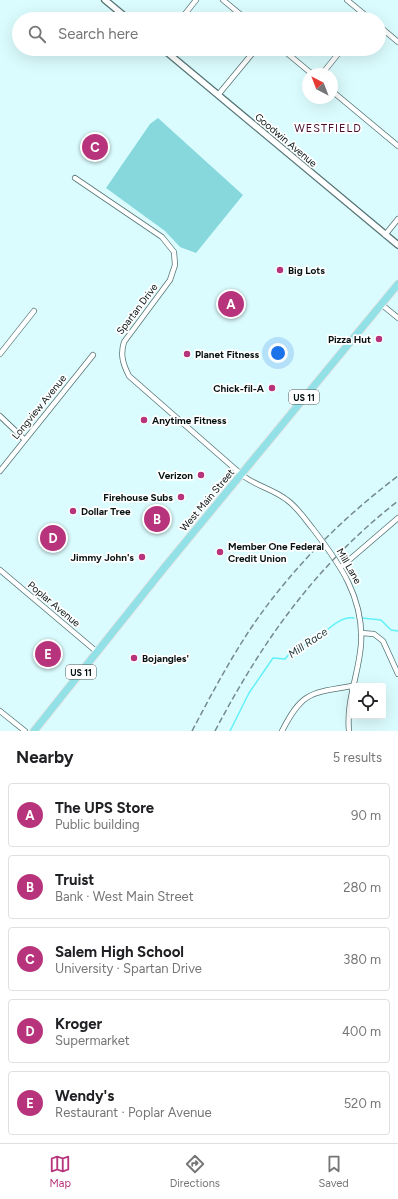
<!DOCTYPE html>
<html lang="en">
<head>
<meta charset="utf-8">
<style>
	:root { --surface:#fff; --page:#f6f6f6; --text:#202124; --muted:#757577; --line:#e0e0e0; --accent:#b7347c }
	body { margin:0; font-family:Figtree,sans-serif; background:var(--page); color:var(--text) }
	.controls { position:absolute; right:12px; bottom:12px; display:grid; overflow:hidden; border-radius:4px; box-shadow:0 4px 16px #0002 }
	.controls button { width:36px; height:36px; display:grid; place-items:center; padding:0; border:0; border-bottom:1px solid var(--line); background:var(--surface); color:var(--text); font:20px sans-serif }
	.compass { position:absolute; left:302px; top:68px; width:36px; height:36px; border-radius:50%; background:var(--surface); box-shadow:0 4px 16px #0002; rotate:318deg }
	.you { position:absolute; left:278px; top:353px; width:14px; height:14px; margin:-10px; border:3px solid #fff; border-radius:50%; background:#1a73e8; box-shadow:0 0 0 6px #1a73e833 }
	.badge { display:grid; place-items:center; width:26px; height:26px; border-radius:50%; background:var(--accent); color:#fff; font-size:13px; font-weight:700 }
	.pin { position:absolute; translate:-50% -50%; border:2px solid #fff; box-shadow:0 1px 4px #0006 }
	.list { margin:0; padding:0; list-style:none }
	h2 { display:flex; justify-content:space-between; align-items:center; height:52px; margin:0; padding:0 16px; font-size:17px }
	h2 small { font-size:13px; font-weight:400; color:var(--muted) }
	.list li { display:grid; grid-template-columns:26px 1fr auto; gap:12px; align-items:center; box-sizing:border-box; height:64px; margin:0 8px 8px; padding:0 8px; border:1px solid var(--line); border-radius:4px }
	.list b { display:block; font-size:15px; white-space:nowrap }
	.list p { margin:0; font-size:13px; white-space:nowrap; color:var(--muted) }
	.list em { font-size:13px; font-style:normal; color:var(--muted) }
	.icon { flex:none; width:22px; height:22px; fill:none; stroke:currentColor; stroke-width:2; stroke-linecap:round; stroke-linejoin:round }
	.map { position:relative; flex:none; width:398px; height:731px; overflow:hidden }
	.search { position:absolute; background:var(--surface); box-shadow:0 4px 16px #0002; left:12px; right:12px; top:12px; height:44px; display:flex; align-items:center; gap:10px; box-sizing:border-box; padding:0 14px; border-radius:22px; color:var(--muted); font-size:15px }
	.sheet { height:412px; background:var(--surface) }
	nav { display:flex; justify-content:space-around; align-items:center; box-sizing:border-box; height:56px; border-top:1px solid var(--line); background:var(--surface); font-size:11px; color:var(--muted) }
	nav a { display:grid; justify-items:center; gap:2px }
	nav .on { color:var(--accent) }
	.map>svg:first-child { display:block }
	.green { fill:#87d8dd }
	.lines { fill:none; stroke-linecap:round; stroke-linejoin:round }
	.stream { stroke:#62f0f9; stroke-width:1.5 }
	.minor-casing { stroke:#567475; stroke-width:6 }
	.tertiary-casing { stroke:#567475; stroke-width:8 }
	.primary-casing { stroke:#e1e2e3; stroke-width:9 }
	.minor { stroke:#fff; stroke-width:4.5 }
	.tertiary { stroke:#fff; stroke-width:5.5 }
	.primary { stroke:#92e1e6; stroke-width:7 }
	.rail { stroke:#758b8d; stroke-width:1.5; stroke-dasharray:6 3; stroke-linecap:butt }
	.poi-dot { fill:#b7347c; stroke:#fff; stroke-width:1.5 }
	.labels { text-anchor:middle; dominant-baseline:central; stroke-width:3.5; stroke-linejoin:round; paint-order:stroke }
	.shield { fill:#fff; stroke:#515859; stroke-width:1 }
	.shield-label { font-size:9px; font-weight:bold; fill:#061112 }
	.street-label { font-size:10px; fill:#061112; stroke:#fff }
	.poi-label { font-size:10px; font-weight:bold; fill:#061112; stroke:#fff; text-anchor:start }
	.neighbourhood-label { font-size:11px; letter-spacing:1px; fill:#4c0d30; stroke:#fff }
	.water-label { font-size:11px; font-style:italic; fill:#1b3435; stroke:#fff }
</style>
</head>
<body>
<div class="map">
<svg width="398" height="731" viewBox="0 0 398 731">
	<rect width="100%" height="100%" fill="#dbfcfe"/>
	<!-- green -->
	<path class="green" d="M 158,118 L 243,195 L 196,253 L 180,247 L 165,231 L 106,188 L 150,124 Z"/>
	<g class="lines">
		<!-- stream -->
		<g class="stream">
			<path d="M 362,618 L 381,620 L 391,630 L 398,631"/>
			<path d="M 230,731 L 249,693 L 273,658 L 285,659 C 293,648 305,646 316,639 C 327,631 339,616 354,618"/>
		</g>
		<!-- minor casing -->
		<g class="minor-casing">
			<g id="minor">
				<path d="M 223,0 L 246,19"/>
				<path d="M 347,0 L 370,19"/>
				<path d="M 181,19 L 196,0"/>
				<path d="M 379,26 L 398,42"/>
				<path d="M 282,49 L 312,74"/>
				<path d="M 322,74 L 342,49"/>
				<path d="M 332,91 L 398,146"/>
				<path d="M 218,95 L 256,49"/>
				<path d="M 75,178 L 162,237 L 174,252 L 175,265 L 170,280 L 124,342 C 120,355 123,364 129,376 L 242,475 C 256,486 273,489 287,500 C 297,507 305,519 313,529 C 340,564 364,598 361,644 C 359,674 346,700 349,731"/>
				<path d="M 385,235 L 398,219"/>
				<path d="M 381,304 L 398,318"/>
				<path d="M 0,354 L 34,311"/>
				<path d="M 0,416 L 24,439"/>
				<path d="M 0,471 L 93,355"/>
				<path d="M 341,567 L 398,518"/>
				<path d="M 0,570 L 97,652"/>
				<path d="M 361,633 L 374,634 L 383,641 L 398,674"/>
				<path d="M 0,711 L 25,731"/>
				<path d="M 282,731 C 302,692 310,693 352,686"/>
			</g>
		</g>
		<!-- tertiary casing -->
		<g class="tertiary-casing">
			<g id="tertiary">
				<path d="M 105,0 L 128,19"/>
				<path d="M 163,49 L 398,245"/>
			</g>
		</g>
		<!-- primary casing -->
		<g class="primary-casing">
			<path id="primary" d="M 34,731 L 164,568 L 398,284"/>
		</g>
		<!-- minor -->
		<use href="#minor" class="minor"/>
		<!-- tertiary -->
		<use href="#tertiary" class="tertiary"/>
		<!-- primary -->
		<use href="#primary" class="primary"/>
		<!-- rail -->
		<g class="rail">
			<path d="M 192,731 C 210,697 228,663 249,631 C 289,571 341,519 398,476"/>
			<path d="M 215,731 C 263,640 316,565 398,501"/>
		</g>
	</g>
	<!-- markers -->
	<g class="poi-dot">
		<circle cx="280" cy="270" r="4"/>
		<circle cx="379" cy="339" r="4"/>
		<circle cx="187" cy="354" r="4"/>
		<circle cx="272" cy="388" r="4"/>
		<circle cx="144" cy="420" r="4"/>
		<circle cx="201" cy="475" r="4"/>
		<circle cx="181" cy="497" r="4"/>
		<circle cx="73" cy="511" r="4"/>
		<circle cx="220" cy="552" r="4"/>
		<circle cx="142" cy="557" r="4"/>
		<circle cx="134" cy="658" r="4"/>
	</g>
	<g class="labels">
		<!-- shield labels -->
		<g class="shield">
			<rect x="289" y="390" width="30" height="14" rx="3"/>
			<rect x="66" y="665" width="30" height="14" rx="3"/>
		</g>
		<g class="shield-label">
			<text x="304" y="397">US 11</text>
			<text x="81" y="672">US 11</text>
		</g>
		<!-- street labels -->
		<g class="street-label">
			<text transform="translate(286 140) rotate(40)">Goodwin Avenue</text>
			<text transform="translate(137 309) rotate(-53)">Spartan Drive</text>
			<text transform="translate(39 407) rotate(-51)">Longview Avenue</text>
			<text transform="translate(207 500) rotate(-50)">West Main Street</text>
			<text transform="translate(349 566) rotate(60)">Mill Lane</text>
			<text transform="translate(54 604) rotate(40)">Poplar Avenue</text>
		</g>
		<!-- poi labels -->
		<g class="poi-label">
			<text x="288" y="270">Big Lots</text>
			<text x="371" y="339" text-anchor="end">Pizza Hut</text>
			<text x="195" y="354">Planet Fitness</text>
			<text x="264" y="388" text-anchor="end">Chick-fil-A</text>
			<text x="152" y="420">Anytime Fitness</text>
			<text x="193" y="475" text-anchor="end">Verizon</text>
			<text x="173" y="497" text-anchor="end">Firehouse Subs</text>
			<text x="81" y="511">Dollar Tree</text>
			<text x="228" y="546">Member One Federal<tspan x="228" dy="12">Credit Union</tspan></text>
			<text x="134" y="557" text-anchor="end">Jimmy John's</text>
			<text x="142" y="658">Bojangles'</text>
		</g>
		<!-- neighbourhood labels -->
		<g class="neighbourhood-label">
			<text x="328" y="128">WESTFIELD</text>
		</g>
		<!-- water labels -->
		<g class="water-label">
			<text transform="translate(308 643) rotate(-34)">Mill Race</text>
		</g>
	</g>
</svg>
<div class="controls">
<button><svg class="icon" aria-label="locate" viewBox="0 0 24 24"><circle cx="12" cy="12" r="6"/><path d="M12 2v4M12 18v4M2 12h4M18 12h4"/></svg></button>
</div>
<svg class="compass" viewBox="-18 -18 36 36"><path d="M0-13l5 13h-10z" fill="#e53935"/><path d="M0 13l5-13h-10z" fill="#757577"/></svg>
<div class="you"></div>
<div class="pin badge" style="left:231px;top:304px">A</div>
<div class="pin badge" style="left:157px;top:519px">B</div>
<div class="pin badge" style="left:95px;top:147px">C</div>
<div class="pin badge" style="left:53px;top:538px">D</div>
<div class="pin badge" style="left:48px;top:654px">E</div>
<div class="search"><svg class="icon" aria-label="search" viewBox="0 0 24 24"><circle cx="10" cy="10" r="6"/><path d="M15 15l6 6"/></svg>Search here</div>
</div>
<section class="sheet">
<h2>Nearby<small>5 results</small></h2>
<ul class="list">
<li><span class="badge">A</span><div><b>The UPS Store</b><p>Public building</p></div><em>90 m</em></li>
<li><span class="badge">B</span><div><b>Truist</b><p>Bank · West Main Street</p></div><em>280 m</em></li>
<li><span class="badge">C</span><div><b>Salem High School</b><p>University · Spartan Drive</p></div><em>380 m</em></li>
<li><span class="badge">D</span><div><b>Kroger</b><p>Supermarket</p></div><em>400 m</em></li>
<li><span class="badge">E</span><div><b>Wendy's</b><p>Restaurant · Poplar Avenue</p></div><em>520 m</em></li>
</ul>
</section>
<nav>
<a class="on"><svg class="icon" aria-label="map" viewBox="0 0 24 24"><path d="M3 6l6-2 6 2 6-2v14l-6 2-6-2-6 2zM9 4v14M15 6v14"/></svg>Map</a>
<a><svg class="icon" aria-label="directions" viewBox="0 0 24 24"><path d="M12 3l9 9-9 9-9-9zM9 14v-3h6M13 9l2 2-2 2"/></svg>Directions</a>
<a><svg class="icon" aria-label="saved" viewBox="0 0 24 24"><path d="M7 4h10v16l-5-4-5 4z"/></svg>Saved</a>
</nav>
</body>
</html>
